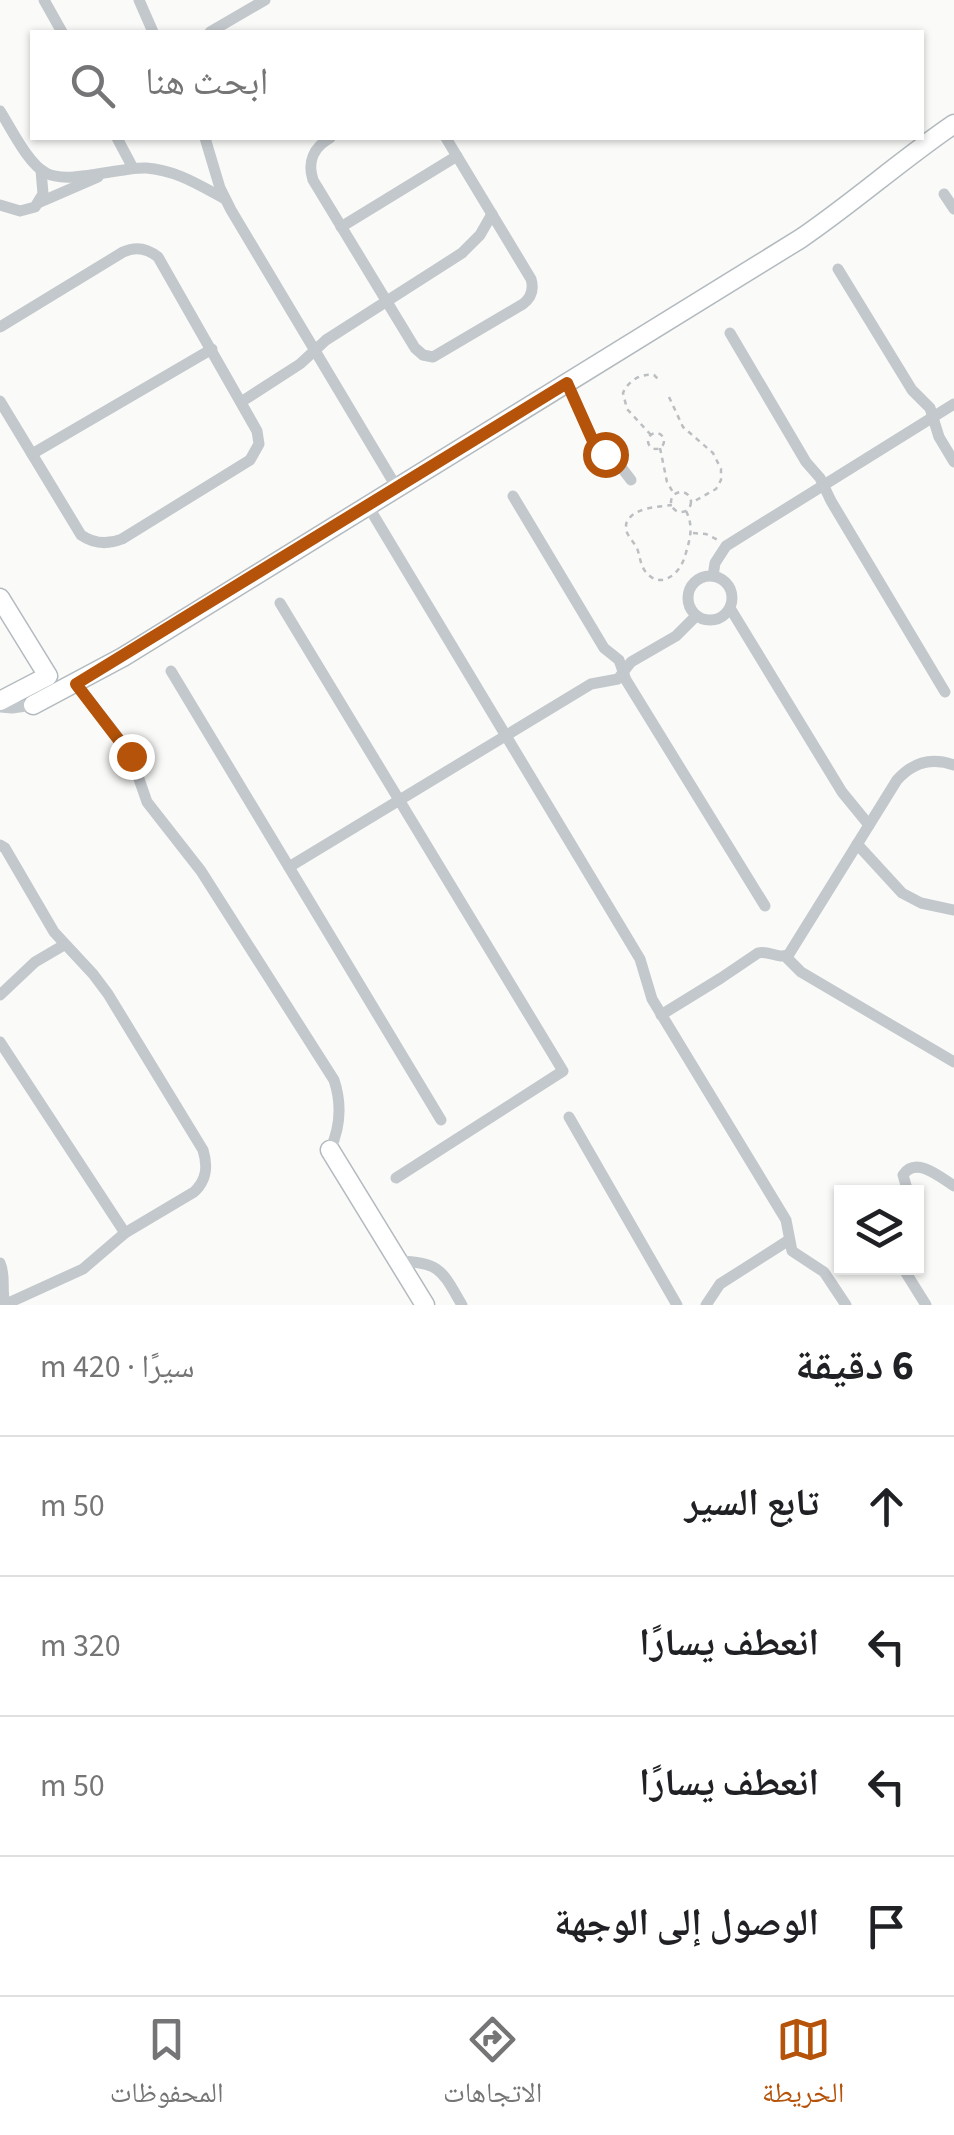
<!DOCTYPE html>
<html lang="ar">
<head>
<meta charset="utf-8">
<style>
	:root { --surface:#fff; --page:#f2f2f2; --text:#202124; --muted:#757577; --line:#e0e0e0; --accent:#b45309 }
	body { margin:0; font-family:"Source Sans 3","Noto Naskh Arabic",sans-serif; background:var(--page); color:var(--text); direction:rtl }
	.controls { position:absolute; right:30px; bottom:30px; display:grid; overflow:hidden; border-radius:0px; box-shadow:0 2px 8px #0004 }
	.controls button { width:90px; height:90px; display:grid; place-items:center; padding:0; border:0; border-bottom:2px solid var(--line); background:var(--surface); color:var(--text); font:50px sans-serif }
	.stop { position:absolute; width:30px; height:30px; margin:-22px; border:8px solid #b45309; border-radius:50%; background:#fff }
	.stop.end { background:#b45309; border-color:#fff; box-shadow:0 2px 10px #0008 }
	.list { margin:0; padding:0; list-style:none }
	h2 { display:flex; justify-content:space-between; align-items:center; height:130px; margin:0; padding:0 40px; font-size:42px }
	h2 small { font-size:32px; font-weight:400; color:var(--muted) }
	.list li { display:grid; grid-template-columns:65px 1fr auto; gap:30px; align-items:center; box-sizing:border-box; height:140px; padding:0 40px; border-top:2px solid var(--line) }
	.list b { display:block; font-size:38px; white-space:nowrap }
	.list em { font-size:32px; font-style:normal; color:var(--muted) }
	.icon { flex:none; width:55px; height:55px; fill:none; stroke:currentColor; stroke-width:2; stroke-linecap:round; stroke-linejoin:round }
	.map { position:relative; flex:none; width:954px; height:1305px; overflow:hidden; direction:ltr }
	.search { position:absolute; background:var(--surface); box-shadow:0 2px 8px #0004; left:30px; right:30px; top:30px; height:110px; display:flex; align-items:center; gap:25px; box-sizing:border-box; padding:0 35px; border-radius:0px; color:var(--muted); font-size:38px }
	.sheet { height:690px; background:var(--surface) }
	nav { display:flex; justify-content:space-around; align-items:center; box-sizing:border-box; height:140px; border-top:2px solid var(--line); background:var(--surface); font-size:28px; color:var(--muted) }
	nav a { display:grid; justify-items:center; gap:5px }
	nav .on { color:var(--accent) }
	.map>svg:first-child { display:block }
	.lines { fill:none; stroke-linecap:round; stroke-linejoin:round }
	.secondary-casing { stroke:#b3babf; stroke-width:21 }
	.path { stroke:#bbbfc2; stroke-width:2.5; stroke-dasharray:5 5; stroke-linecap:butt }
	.street { stroke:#c3c8cc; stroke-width:11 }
	.secondary { stroke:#fff; stroke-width:18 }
	.route { stroke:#b45309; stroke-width:12 }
</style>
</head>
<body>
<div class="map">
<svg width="954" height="1305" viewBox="0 0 954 1305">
	<rect width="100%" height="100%" fill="#fafaf8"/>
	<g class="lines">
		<!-- secondary casing -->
		<g class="secondary-casing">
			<g id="secondary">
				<path d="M 0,598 L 48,676 L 0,701"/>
				<path d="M 33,705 L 123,657 L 800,239 C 853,203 901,160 954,124"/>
				<path d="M 330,1150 L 425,1305"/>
			</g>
		</g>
		<!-- path -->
		<g class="path">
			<path d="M 669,397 L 683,427 L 713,453 L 721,469 L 721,480 L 716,489 L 691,503"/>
			<circle cx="656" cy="441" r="8"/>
			<path d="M 651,435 L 627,409 L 623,393 C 628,381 641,373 654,375 L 660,381"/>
			<path d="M 660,448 L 667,482 L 674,494"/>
			<circle cx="681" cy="502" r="10"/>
			<path d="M 672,505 C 659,507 636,507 628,520 C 626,522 626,525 626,528 C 626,535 634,542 637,548 C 640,556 640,564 645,571 C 660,591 680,574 685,556 C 690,539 694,527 686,511"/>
			<path d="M 693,533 L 706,534 L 718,540"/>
		</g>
		<!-- street -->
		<g class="street">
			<path d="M 44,0 L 62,32"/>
			<path d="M 139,0 L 153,32"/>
			<path d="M 210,32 L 265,0"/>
			<path d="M 0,111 C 11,128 28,164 46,173 C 68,185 119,167 146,168 C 176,170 199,185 225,199"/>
			<path d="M 117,138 L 133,168"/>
			<path d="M 205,138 L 220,188 L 231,210 L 397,488"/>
			<path d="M 330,138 C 314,147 307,162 313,180 L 415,348 L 423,355 L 433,357 L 523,304 C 532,297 534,289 531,279 L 446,138"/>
			<path d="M 944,194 L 954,209"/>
			<path d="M 38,203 L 98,177"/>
			<path d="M 0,205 L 20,211 L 35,207 L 43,194 L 41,170"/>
			<path d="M 341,227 L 457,156"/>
			<path d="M 838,269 L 912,390 L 930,408 L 939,437 L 954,462"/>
			<path d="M 0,327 L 123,252 C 136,246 147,248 158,257 L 257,431 L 259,444 L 250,460 L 122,539 C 107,545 94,544 81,535 L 0,401"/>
			<path d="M 730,333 L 806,462 L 820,478 L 831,501 L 945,692"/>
			<path d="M 567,383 L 595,445 L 618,463 L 631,480"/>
			<path d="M 241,402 L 300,364 L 326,340 L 462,253 L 480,235 L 492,214"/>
			<path d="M 32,454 L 212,349"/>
			<path d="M 513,496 L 604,648 L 619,660 L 626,680 L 765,906"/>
			<path d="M 368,506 L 640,959 L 652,999 L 786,1220 L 792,1251 L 824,1272 L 846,1305"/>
			<circle cx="710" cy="598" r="22"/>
			<path d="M 713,576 L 715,563 L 726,546 L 954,404"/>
			<path d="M 280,603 L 563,1071 L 396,1178"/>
			<path d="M 730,608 L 842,792 L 869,825"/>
			<path d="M 171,671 L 441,1120"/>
			<path d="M 76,684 L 124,745 L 131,756 L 147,802 L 201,871 L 334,1080 C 342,1104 341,1126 330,1150"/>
			<path d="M 0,707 L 12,708 L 33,705"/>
			<path d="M 857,844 L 902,893 L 921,903 L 954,910"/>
			<path d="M 0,845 L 5,848 L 54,932 L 93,974 L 108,994 L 203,1150 C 208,1166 207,1180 194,1192 L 125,1233 L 83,1269 L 4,1305"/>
			<path d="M 289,867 L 591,684 L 618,679 L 631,662 L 676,636 L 696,616"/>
			<path d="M 785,956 L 801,972 L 954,1062"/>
			<path d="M 0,995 L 35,962 L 64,945"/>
			<path d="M 661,1015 L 721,978 L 758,953 C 770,950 778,960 789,954 L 897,780 C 913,762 932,757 954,765"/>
			<path d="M 0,1042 L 125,1233"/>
			<path d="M 569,1117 L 677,1305"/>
			<path d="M 908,1192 L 903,1175 C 916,1156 939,1176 954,1186"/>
			<path d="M 398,1261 C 441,1262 442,1271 462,1305"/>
			<path d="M 0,1263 C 6,1276 1,1290 5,1304"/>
			<path d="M 903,1268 L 926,1305"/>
			<path d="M 706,1305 L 720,1284 L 789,1240"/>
		</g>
		<!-- secondary -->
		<use href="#secondary" class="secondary"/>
	</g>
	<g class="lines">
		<!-- route -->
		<path class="route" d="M 131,756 L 76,684 L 567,383 L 592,439 L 605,454"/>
	</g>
</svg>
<div class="controls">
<button><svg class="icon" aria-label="layers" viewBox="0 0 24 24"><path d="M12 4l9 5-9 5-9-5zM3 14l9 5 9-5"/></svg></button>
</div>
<div class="stop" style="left:605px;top:454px"></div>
<div class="stop end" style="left:131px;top:756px"></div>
<div class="search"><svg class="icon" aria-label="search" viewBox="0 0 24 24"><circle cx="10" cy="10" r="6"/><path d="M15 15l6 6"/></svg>ابحث هنا</div>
</div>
<section class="sheet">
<h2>6 دقيقة<small>سيرًا · 420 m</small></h2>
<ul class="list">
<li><svg class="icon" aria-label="ahead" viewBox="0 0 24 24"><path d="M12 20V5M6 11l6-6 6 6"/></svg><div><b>تابع السير</b></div><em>50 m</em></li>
<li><svg class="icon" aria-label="left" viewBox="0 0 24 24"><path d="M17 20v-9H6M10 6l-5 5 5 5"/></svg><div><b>انعطف يسارًا</b></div><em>320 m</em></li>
<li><svg class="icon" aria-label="left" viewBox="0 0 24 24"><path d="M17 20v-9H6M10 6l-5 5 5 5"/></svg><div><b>انعطف يسارًا</b></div><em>50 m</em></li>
<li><svg class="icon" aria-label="arrive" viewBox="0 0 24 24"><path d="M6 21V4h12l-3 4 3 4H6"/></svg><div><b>الوصول إلى الوجهة</b></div></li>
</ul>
</section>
<nav>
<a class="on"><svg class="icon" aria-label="map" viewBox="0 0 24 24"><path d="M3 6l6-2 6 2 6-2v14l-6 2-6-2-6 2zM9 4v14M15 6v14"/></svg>الخريطة</a>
<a><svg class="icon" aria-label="directions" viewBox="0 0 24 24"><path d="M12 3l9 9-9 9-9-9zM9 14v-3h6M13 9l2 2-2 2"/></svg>الاتجاهات</a>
<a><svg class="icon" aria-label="saved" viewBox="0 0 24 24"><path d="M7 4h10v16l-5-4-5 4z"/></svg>المحفوظات</a>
</nav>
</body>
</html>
